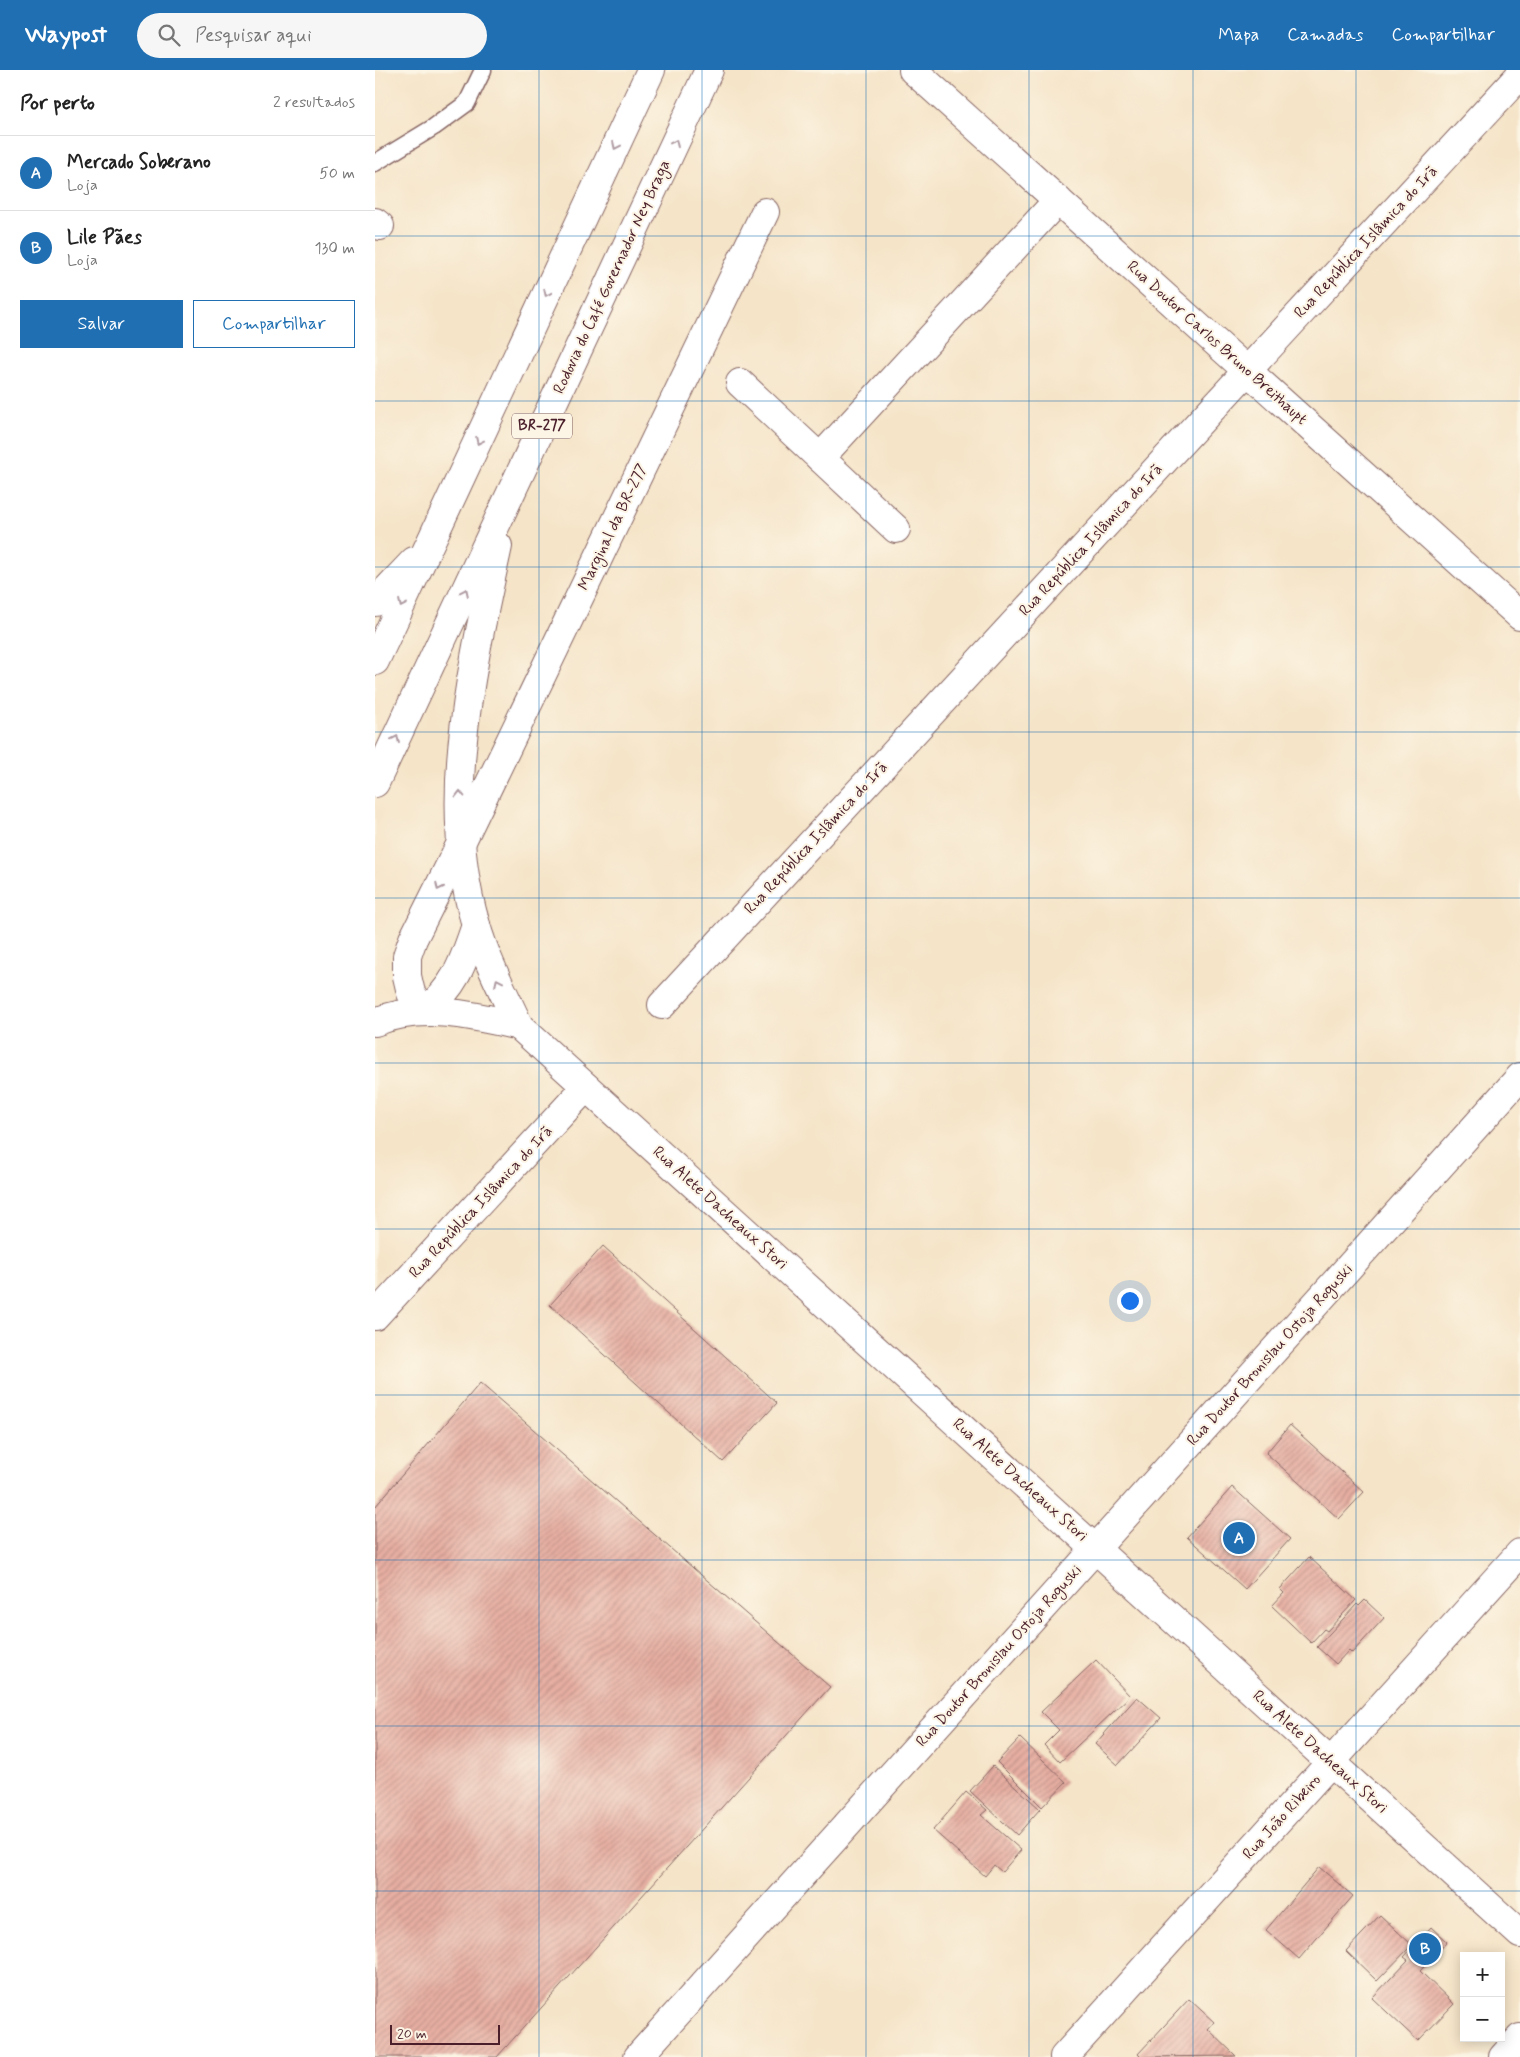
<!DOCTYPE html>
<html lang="pt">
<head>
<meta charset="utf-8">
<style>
	:root { --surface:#fff; --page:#f6f6f6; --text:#222; --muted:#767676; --line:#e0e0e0; --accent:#1f6fb2 }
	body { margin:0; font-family:Mynerve,sans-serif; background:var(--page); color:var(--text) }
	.controls { position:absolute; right:15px; bottom:15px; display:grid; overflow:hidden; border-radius:0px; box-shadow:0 2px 12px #0003 }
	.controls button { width:45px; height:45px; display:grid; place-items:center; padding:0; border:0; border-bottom:1px solid var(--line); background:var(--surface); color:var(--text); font:25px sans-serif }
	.scale { position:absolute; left:15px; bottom:12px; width:110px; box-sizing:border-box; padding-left:5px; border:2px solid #4a1f2b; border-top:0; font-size:14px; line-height:18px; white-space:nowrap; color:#4a1f2b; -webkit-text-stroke:4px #fcf5e5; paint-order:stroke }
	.you { position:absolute; left:754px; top:1230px; width:18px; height:18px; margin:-12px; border:4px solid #fff; border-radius:50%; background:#1a73e8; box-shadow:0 0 0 8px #1a73e833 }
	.badge { display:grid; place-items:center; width:32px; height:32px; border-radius:50%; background:var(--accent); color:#fff; font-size:16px; font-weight:700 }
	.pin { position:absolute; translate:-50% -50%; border:2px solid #fff; box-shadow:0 1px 5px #0006 }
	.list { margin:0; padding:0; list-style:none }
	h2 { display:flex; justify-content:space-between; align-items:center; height:65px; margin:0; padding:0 20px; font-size:21px }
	h2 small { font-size:16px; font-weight:400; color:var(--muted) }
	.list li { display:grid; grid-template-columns:32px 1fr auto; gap:15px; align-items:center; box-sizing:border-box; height:75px; padding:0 20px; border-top:1px solid var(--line) }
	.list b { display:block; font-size:19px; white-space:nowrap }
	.list p { margin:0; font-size:16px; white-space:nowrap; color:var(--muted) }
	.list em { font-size:16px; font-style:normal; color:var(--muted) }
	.actions { display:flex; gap:10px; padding:15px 20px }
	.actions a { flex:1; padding:11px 0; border:1px solid var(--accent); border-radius:0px; text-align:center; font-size:18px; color:var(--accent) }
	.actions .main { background:var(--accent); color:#fff }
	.icon { flex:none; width:28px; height:28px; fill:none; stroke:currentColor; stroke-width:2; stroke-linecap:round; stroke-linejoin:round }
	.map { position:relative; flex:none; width:1145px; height:1987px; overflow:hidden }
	header { display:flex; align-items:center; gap:30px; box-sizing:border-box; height:70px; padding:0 25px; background:var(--accent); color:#fff }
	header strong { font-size:24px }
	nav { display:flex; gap:28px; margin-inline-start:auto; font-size:18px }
	.search { width:350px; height:45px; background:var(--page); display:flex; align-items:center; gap:12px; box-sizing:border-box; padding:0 18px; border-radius:28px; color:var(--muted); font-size:19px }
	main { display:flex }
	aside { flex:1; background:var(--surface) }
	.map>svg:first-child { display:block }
	.building { fill:url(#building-hatch) }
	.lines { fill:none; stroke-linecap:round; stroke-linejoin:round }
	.service-casing { stroke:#866462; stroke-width:19 }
	.minor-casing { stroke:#866462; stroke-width:30 }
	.secondary-casing { stroke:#866462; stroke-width:30 }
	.motorway-casing { stroke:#866462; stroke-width:30 }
	.service { stroke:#fff; stroke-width:16 }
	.minor { stroke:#fff; stroke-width:28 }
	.secondary { stroke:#fff; stroke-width:28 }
	.motorway { stroke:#fff; stroke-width:28 }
	.oneway { stroke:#ae9aa0 }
	.grid { fill:none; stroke:#1f6fb2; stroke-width:1; stroke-opacity:0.55 }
	.labels { text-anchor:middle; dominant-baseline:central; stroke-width:4; stroke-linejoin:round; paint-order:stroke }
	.shield { fill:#fcf5e5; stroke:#7f5f63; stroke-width:1 }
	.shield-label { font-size:15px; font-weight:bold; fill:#4a1f2b }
	.street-label { font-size:16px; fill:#4a1f2b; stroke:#fcf5e5 }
</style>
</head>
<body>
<header>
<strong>Waypost</strong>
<div class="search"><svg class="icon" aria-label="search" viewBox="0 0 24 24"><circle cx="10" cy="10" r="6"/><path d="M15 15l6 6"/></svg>Pesquisar aqui</div>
<nav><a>Mapa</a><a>Camadas</a><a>Compartilhar</a></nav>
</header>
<main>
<aside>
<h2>Por perto<small>2 resultados</small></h2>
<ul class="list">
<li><span class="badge">A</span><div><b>Mercado Soberano</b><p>Loja</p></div><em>50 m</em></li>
<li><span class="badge">B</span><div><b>Lile Pães</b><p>Loja</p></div><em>130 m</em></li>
</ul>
<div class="actions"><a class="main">Salvar</a><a>Compartilhar</a></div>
</aside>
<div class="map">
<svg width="1145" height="1987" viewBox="0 0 1145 1987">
	<defs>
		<pattern id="building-hatch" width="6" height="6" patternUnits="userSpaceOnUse" patternTransform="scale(1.25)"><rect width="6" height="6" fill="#e7afa3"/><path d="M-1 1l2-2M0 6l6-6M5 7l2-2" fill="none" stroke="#bd8e85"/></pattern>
	</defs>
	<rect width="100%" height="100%" fill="#fcf5e5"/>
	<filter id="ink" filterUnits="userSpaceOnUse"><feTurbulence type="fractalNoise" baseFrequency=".02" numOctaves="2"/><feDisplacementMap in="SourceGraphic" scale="10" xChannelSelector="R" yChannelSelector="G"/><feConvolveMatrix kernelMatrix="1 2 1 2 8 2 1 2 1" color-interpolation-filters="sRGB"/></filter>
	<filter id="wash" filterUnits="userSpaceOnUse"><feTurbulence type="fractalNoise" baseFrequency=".0096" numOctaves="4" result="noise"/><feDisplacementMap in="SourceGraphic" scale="20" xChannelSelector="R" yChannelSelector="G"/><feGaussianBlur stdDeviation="1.12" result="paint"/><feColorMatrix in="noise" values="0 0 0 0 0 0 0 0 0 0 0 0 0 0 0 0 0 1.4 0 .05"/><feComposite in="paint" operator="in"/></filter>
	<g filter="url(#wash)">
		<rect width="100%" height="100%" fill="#f5e4c8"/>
		<g id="blocks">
			<!-- building -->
			<g class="building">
				<path d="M 228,1176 L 402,1333 L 348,1392 L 175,1235 Z"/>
				<path d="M 105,1313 L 455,1617 L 122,1987 L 0,1987 L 0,1437 Z"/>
				<path d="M 915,1355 L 989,1422 L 964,1449 L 891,1383 Z"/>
				<path d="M 857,1417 L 915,1469 L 870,1519 L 812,1467 Z"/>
				<path d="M 934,1487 L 981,1530 L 952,1561 L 949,1559 L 936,1573 L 897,1536 L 909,1523 L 905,1519 Z"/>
				<path d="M 990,1530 L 1009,1548 L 977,1583 L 974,1580 L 961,1594 L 942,1577 L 982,1534 L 984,1536 Z"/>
				<path d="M 721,1590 L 755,1626 L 685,1692 L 669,1675 L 684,1660 L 666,1642 Z"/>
				<path d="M 762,1627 L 786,1648 L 743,1695 L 720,1674 Z"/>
				<path d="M 645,1668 L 691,1712 L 667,1737 L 622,1692 Z"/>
				<path d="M 618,1696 L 665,1739 L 642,1765 L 595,1721 Z"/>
				<path d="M 591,1722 L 612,1740 L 606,1745 L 646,1780 L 627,1802 L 619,1795 L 610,1806 L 558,1760 Z"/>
				<path d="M 944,1797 L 978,1826 L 924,1889 L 891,1860 Z"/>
				<path d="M 1005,1845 L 1037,1875 L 1002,1911 L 971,1881 Z"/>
				<path d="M 1056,1857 L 1072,1872 L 1045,1901 L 1079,1934 L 1043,1971 L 997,1928 L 1033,1890 L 1029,1887 Z"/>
				<path d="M 814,1929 L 839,1952 L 833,1959 L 861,1986 L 766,1987 L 763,1984 Z"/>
			</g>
		</g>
	</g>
	<g filter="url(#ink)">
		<use href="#blocks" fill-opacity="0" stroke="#866462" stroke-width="1"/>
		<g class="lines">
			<!-- service casing -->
			<g class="service-casing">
				<path id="service" d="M 0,93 L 59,57 L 92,33 L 108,0"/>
			</g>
			<!-- minor casing -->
			<g class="minor-casing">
				<g id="minor">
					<path d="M 0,152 L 5,156"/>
					<path d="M 365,313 L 521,459"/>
					<path d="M 445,388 L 683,130"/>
					<path d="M 86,773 L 390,142"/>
					<path d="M 287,935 L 1145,5"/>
					<path d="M 144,956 L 1145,1864"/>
					<path d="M 0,1246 L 211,1017"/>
					<path d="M 263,1987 L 1145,1007"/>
					<path d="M 689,1987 L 1145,1483"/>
					<path d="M 1128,1987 L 1145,1968"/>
				</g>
			</g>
			<!-- secondary casing -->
			<g class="secondary-casing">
				<path id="secondary" d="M 538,0 L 1145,546"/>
			</g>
			<!-- motorway casing -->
			<g class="motorway-casing">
				<g id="motorway">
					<path d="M 123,476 C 97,597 64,733 101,855 C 111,890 129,923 144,956"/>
					<path d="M 0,532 L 39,491"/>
					<path d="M 0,591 L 276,0"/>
					<path d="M 0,713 L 334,0"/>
					<path d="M 49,942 L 36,923 L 32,906 L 32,886 L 38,869 L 86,773"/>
					<path d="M 49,942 C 81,916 88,893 101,855"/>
					<path d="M 0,952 C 46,933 98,945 144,956"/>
				</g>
			</g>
			<!-- service -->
			<use href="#service" class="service"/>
			<!-- minor -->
			<use href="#minor" class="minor"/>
			<!-- secondary -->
			<use href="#secondary" class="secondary"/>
			<!-- motorway -->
			<use href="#motorway" class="motorway"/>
		</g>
		<!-- one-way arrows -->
		<defs><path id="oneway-chevron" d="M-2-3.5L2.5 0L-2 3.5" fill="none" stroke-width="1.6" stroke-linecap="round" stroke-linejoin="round" transform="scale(1.25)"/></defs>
		<g class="oneway">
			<use href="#oneway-chevron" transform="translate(300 73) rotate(-65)"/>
			<use href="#oneway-chevron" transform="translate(241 76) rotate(115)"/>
			<use href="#oneway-chevron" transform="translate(172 223) rotate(115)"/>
			<use href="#oneway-chevron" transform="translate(104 371) rotate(115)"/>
			<use href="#oneway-chevron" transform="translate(90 522) rotate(-65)"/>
			<use href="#oneway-chevron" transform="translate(27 534) rotate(115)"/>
			<use href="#oneway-chevron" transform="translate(21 669) rotate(-65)"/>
			<use href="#oneway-chevron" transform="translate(85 724) rotate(-90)"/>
			<use href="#oneway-chevron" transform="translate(64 817) rotate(117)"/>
			<use href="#oneway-chevron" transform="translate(123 912) rotate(-115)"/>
		</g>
	</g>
	<!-- grid -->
	<path class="grid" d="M 164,0 L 164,1987M 327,0 L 327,1987M 491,0 L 491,1987M 654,0 L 654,1987M 818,0 L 818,1987M 981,0 L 981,1987M 0,166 L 1145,166M 0,331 L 1145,331M 0,497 L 1145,497M 0,662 L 1145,662M 0,828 L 1145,828M 0,993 L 1145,993M 0,1159 L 1145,1159M 0,1325 L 1145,1325M 0,1490 L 1145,1490M 0,1656 L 1145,1656M 0,1821 L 1145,1821"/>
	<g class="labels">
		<!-- shield labels -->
		<rect class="shield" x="137" y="343.5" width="60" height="25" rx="4"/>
		<g class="shield-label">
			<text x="167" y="356">BR-277</text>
		</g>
		<!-- street labels -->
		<g class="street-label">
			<text transform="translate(991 172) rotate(-47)">Rua República Islâmica do Irã</text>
			<text transform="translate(237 207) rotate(-65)">Rodovia do Café Governador Ney Braga</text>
			<text transform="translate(842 273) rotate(42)">Rua Doutor Carlos Bruno Breithaupt</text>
			<text transform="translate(238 457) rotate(-64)">Marginal da BR-277</text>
			<text transform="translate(716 470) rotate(-47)">Rua República Islâmica do Irã</text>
			<text transform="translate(441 768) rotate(-47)">Rua República Islâmica do Irã</text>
			<text transform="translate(106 1132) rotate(-47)">Rua República Islâmica do Irã</text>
			<text transform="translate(345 1138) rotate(42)">Rua Alete Dacheaux Stori</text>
			<text transform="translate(895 1285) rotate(-48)">Rua Doutor Bronislau Ostoja Roguski</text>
			<text transform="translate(645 1410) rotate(42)">Rua Alete Dacheaux Stori</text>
			<text transform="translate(624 1586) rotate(-48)">Rua Doutor Bronislau Ostoja Roguski</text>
			<text transform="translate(945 1682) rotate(42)">Rua Alete Dacheaux Stori</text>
			<text transform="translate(907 1747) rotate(-48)">Rua João Ribeiro</text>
		</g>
	</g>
</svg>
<div class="controls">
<button>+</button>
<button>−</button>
</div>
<div class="scale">20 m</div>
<div class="you"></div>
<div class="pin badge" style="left:864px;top:1468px">A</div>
<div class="pin badge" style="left:1050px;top:1879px">B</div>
</div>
</main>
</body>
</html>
